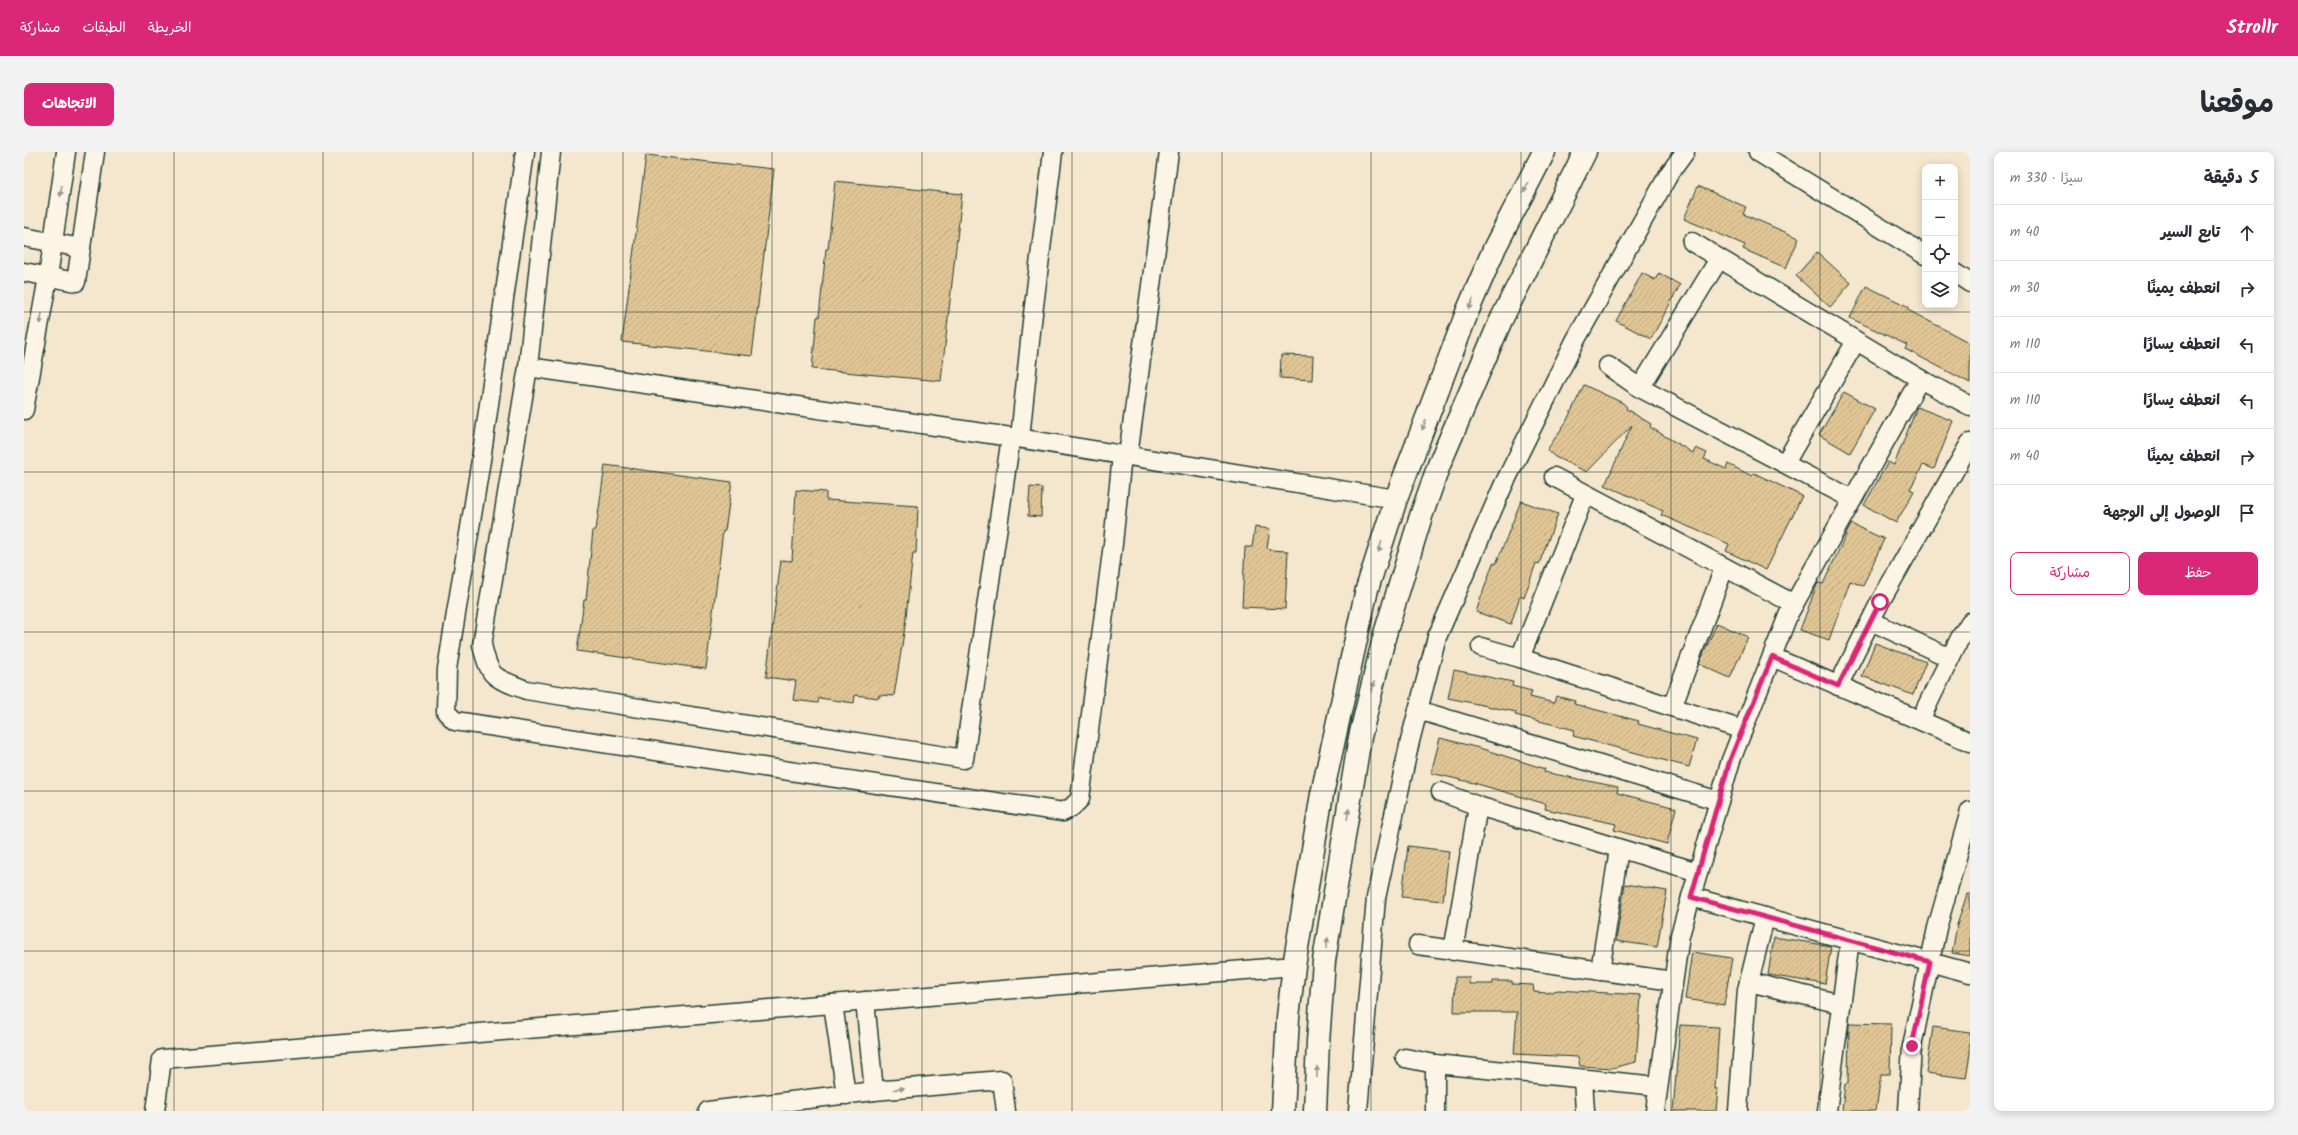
<!DOCTYPE html>
<html lang="ar">
<head>
<meta charset="utf-8">
<style>
	:root { --surface:#fff; --page:#f2f2f3; --text:#2b2b33; --muted:#7c7c81; --line:#e1e1e2; --accent:#db2777 }
	body { margin:0; font-family:Kalam,"Playpen Sans Arabic",sans-serif; background:var(--page); color:var(--text); direction:rtl }
	.controls { position:absolute; right:12px; top:12px; display:grid; overflow:hidden; border-radius:8px; box-shadow:0 2px 10px #0003 }
	.controls button { width:36px; height:36px; display:grid; place-items:center; padding:0; border:0; border-bottom:1px solid var(--line); background:var(--surface); color:var(--text); font:20px sans-serif }
	.stop { position:absolute; width:12px; height:12px; margin:-9px; border:3px solid #db2777; border-radius:50%; background:#fff }
	.stop.end { background:#db2777; border-color:#fff; box-shadow:0 1px 4px #0008 }
	.list { margin:0; padding:0; list-style:none }
	h2 { display:flex; justify-content:space-between; align-items:center; height:52px; margin:0; padding:0 16px; font-size:17px }
	h2 small { font-size:13px; font-weight:400; color:var(--muted) }
	.list li { display:grid; grid-template-columns:26px 1fr auto; gap:12px; align-items:center; box-sizing:border-box; height:56px; padding:0 16px; border-top:1px solid var(--line) }
	.list b { display:block; font-size:15px; white-space:nowrap }
	.list em { font-size:13px; font-style:normal; color:var(--muted) }
	.actions { display:flex; gap:8px; padding:12px 16px }
	.actions a { flex:1; padding:9px 0; border:1px solid var(--accent); border-radius:8px; text-align:center; font-size:14px; color:var(--accent) }
	.actions .main { background:var(--accent); color:#fff }
	.icon { flex:none; width:22px; height:22px; fill:none; stroke:currentColor; stroke-width:2; stroke-linecap:round; stroke-linejoin:round }
	.map { position:relative; flex:none; width:1946px; height:959px; overflow:hidden; direction:ltr; border-radius:8px }
	header { display:flex; align-items:center; gap:24px; box-sizing:border-box; height:56px; padding:0 20px; background:var(--accent); color:#fff }
	header strong { font-size:19px }
	nav { display:flex; gap:22px; margin-inline-start:auto; font-size:14px }
	.intro { display:flex; align-items:center; justify-content:space-between; box-sizing:border-box; height:96px; padding:0 24px }
	h1 { margin:0; font-size:28px }
	.button { padding:10px 18px; border-radius:8px; background:var(--accent); color:#fff; font-size:14px; font-weight:700 }
	main { display:flex; gap:24px; padding:0 24px }
	aside { flex:1; background:var(--surface); border-radius:8px; box-shadow:0 2px 10px #0003 }
	.map>svg:first-child { display:block }
	.building { fill:url(#building-hatch); stroke:#1f3d34 }
	.lines { fill:none; stroke-linecap:round; stroke-linejoin:round }
	.street-casing { stroke:#1f3d34; stroke-width:21 }
	.secondary-casing { stroke:#1f3d34; stroke-width:25 }
	.street { stroke:#fcf5e5; stroke-width:18 }
	.secondary { stroke:#fcf5e5; stroke-width:22 }
	.oneway { fill:#8e998c }
	.route { stroke:#db2777; stroke-width:5 }
	.grid { fill:none; stroke:#1f3d34; stroke-width:1; stroke-opacity:0.55 }
</style>
</head>
<body>
<header>
<strong>Strollr</strong>
<nav><a>الخريطة</a><a>الطبقات</a><a>مشاركة</a></nav>
</header>
<div class="intro"><h1>موقعنا</h1><a class="button">الاتجاهات</a></div>
<main>
<aside>
<h2>5 دقيقة<small>سيرًا · 330 m</small></h2>
<ul class="list">
<li><svg class="icon" aria-label="ahead" viewBox="0 0 24 24"><path d="M12 20V5M6 11l6-6 6 6"/></svg><div><b>تابع السير</b></div><em>40 m</em></li>
<li><svg class="icon" aria-label="right" viewBox="0 0 24 24"><path d="M7 20v-9h11M14 6l5 5-5 5"/></svg><div><b>انعطف يمينًا</b></div><em>30 m</em></li>
<li><svg class="icon" aria-label="left" viewBox="0 0 24 24"><path d="M17 20v-9H6M10 6l-5 5 5 5"/></svg><div><b>انعطف يسارًا</b></div><em>110 m</em></li>
<li><svg class="icon" aria-label="left" viewBox="0 0 24 24"><path d="M17 20v-9H6M10 6l-5 5 5 5"/></svg><div><b>انعطف يسارًا</b></div><em>110 m</em></li>
<li><svg class="icon" aria-label="right" viewBox="0 0 24 24"><path d="M7 20v-9h11M14 6l5 5-5 5"/></svg><div><b>انعطف يمينًا</b></div><em>40 m</em></li>
<li><svg class="icon" aria-label="arrive" viewBox="0 0 24 24"><path d="M6 21V4h12l-3 4 3 4H6"/></svg><div><b>الوصول إلى الوجهة</b></div></li>
</ul>
<div class="actions"><a class="main">حفظ</a><a>مشاركة</a></div>
</aside>
<div class="map">
<svg width="1946" height="959" viewBox="0 0 1946 959">
	<defs>
		<pattern id="building-hatch" width="6" height="6" patternUnits="userSpaceOnUse"><rect width="6" height="6" fill="#e1c595"/><path d="M-1 1l2-2M0 6l6-6M5 7l2-2" fill="none" stroke="#c1aa81"/></pattern>
	</defs>
	<rect width="100%" height="100%" fill="#f4e7cd"/>
	<filter id="ink" filterUnits="userSpaceOnUse"><feTurbulence type="fractalNoise" baseFrequency=".025" numOctaves="2"/><feDisplacementMap in="SourceGraphic" scale="8" xChannelSelector="R" yChannelSelector="G"/><feConvolveMatrix kernelMatrix="1 2 1 2 8 2 1 2 1" color-interpolation-filters="sRGB"/></filter>
	<g filter="url(#ink)">
		<!-- building -->
		<g class="building">
			<path d="M 622,3 L 750,17 L 728,204 L 598,190 Z"/>
			<path d="M 811,29 L 938,42 L 917,229 L 788,217 L 793,165 L 795,165 L 802,97 L 804,97 Z"/>
			<path d="M 1674,34 L 1722,55 L 1719,62 L 1775,86 L 1762,116 L 1719,97 L 1721,93 L 1660,67 Z"/>
			<path d="M 1793,100 L 1827,131 L 1806,155 L 1772,124 Z"/>
			<path d="M 1618,121 L 1631,128 L 1635,121 L 1656,133 L 1627,187 L 1592,169 Z"/>
			<path d="M 1842,134 L 1885,155 L 1884,158 L 1946,191 L 1946,231 L 1881,197 L 1883,193 L 1826,166 Z"/>
			<path d="M 1257,203 L 1289,204 L 1288,228 L 1256,226 Z"/>
			<path d="M 1560,233 L 1599,251 L 1603,255 L 1602,257 L 1627,272 L 1626,275 L 1669,301 L 1672,296 L 1683,301 L 1680,307 L 1702,317 L 1704,312 L 1728,324 L 1730,321 L 1778,344 L 1742,418 L 1702,399 L 1705,392 L 1637,363 L 1639,359 L 1581,333 L 1608,273 L 1563,320 L 1531,305 L 1523,298 L 1542,270 Z"/>
			<path d="M 1820,240 L 1851,257 L 1826,301 L 1795,283 Z"/>
			<path d="M 1893,255 L 1929,269 L 1910,317 L 1899,313 L 1886,337 L 1890,339 L 1872,371 L 1840,353 L 1864,310 L 1870,313 Z"/>
			<path d="M 581,313 L 708,330 L 701,379 L 699,379 L 682,517 L 553,499 L 560,448 L 562,448 L 569,378 L 572,378 Z"/>
			<path d="M 1006,335 L 1018,336 L 1017,365 L 1004,364 Z"/>
			<path d="M 772,338 L 802,340 L 802,348 L 894,354 L 892,401 L 889,401 L 881,474 L 870,544 L 855,543 L 855,546 L 831,543 L 830,551 L 795,546 L 794,551 L 769,548 L 772,529 L 742,525 L 757,408 L 768,409 Z"/>
			<path d="M 1497,349 L 1534,362 L 1515,412 L 1512,411 L 1500,446 L 1496,444 L 1487,472 L 1452,460 L 1469,411 L 1472,412 Z"/>
			<path d="M 1827,372 L 1860,387 L 1839,434 L 1826,429 L 1805,488 L 1776,478 L 1792,435 L 1794,431 L 1799,432 Z"/>
			<path d="M 1231,375 L 1246,377 L 1243,396 L 1245,398 L 1264,399 L 1261,457 L 1218,455 L 1221,395 L 1228,395 Z"/>
			<path d="M 1693,471 L 1724,485 L 1706,526 L 1675,512 Z"/>
			<path d="M 1851,491 L 1902,510 L 1889,543 L 1838,524 Z"/>
			<path d="M 1430,518 L 1489,530 L 1488,534 L 1508,539 L 1506,545 L 1530,551 L 1532,544 L 1551,549 L 1550,552 L 1615,569 L 1614,572 L 1673,588 L 1665,615 L 1549,584 L 1551,578 L 1491,563 L 1492,560 L 1424,546 Z"/>
			<path d="M 1416,586 L 1459,597 L 1521,617 L 1520,620 L 1594,635 L 1593,641 L 1652,656 L 1643,692 L 1590,678 L 1592,672 L 1521,657 L 1522,652 L 1450,631 L 1407,621 Z"/>
			<path d="M 1384,694 L 1425,699 L 1419,749 L 1378,745 Z"/>
			<path d="M 1601,732 L 1643,739 L 1633,795 L 1592,789 Z"/>
			<path d="M 1943,742 L 1946,742 L 1946,804 L 1928,801 L 1933,773 Z"/>
			<path d="M 1750,785 L 1807,794 L 1801,832 L 1744,823 Z"/>
			<path d="M 1668,800 L 1708,806 L 1700,853 L 1661,847 Z"/>
			<path d="M 1431,825 L 1445,825 L 1445,832 L 1469,832 L 1469,829 L 1488,829 L 1488,832 L 1509,833 L 1510,840 L 1523,841 L 1534,838 L 1617,843 L 1612,910 L 1588,916 L 1556,914 L 1554,905 L 1490,902 L 1493,860 L 1430,860 Z"/>
			<path d="M 1825,871 L 1867,872 L 1866,922 L 1857,922 L 1852,959 L 1818,959 L 1821,932 L 1824,932 Z"/>
			<path d="M 1656,873 L 1695,875 L 1691,937 L 1694,937 L 1692,959 L 1649,959 Z"/>
			<path d="M 1909,875 L 1946,880 L 1946,901 L 1942,926 L 1902,921 Z"/>
		</g>
		<g class="lines">
			<!-- street casing -->
			<g class="street-casing">
				<g id="street">
					<path d="M 501,0 L 457,308 L 423,517 L 422,560 L 431,569 L 1039,660 L 1048,655 L 1056,647 L 1089,392 L 1098,303"/>
					<path d="M 527,0 L 504,215 L 458,493 C 466,528 470,525 502,538 L 940,607 L 987,285"/>
					<path d="M 1734,0 L 1901,103"/>
					<path d="M 0,85 L 57,96"/>
					<path d="M 1668,90 L 1896,227 L 1946,254"/>
					<path d="M 0,120 L 52,130 L 71,0"/>
					<path d="M 1931,121 L 1946,131"/>
					<path d="M 1584,214 L 1616,236 L 1828,347"/>
					<path d="M 504,215 L 987,285 L 1372,347"/>
					<path d="M 1616,236 L 1695,107"/>
					<path d="M 0,258 L 24,125 L 42,0"/>
					<path d="M 996,286 L 1008,170 L 1029,0"/>
					<path d="M 1104,304 L 1145,0"/>
					<path d="M 1761,311 L 1832,189"/>
					<path d="M 1530,325 L 1770,452"/>
					<path d="M 1561,343 L 1496,506 L 1719,578"/>
					<path d="M 1847,469 L 1926,506"/>
					<path d="M 1457,495 L 1496,506"/>
					<path d="M 1748,505 L 1946,590"/>
					<path d="M 1814,534 L 1856,450 L 1946,291"/>
					<path d="M 1648,555 L 1700,416"/>
					<path d="M 1394,558 L 1695,649"/>
					<path d="M 1896,568 L 1936,486 L 1946,470"/>
					<path d="M 1417,640 L 1454,654 L 1674,720"/>
					<path d="M 1667,745 L 1946,821"/>
					<path d="M 1394,793 L 1649,829"/>
					<path d="M 1429,799 L 1454,654"/>
					<path d="M 1576,819 L 1595,697"/>
					<path d="M 1725,830 L 1817,852"/>
					<path d="M 841,849 L 850,939"/>
					<path d="M 809,852 L 822,943"/>
					<path d="M 1381,906 L 1411,912 L 1634,934"/>
					<path d="M 1559,927 L 1561,959"/>
					<path d="M 131,959 L 138,907 L 1270,814"/>
					<path d="M 684,959 L 850,939 L 978,928 L 982,959"/>
					<path d="M 1334,959 L 1352,746 L 1386,589 L 1413,485 L 1479,334 L 1551,189 L 1645,22 L 1661,0"/>
					<path d="M 1411,959 L 1411,912"/>
					<path d="M 1631,959 L 1656,783 L 1707,608 L 1765,461 L 1896,227"/>
					<path d="M 1714,959 L 1723,838 L 1741,765"/>
					<path d="M 1803,959 L 1826,788"/>
					<path d="M 1884,959 L 1888,894 L 1913,776 L 1946,659"/>
				</g>
			</g>
			<!-- secondary casing -->
			<g class="secondary-casing">
				<g id="secondary">
					<path d="M 1259,959 L 1264,865 L 1270,814 L 1298,642 L 1343,437 L 1372,347 L 1444,158 L 1471,95 L 1520,0"/>
					<path d="M 1291,959 L 1294,890 L 1300,809 L 1336,585 L 1361,482 L 1397,364 L 1415,313 L 1477,168 L 1561,0"/>
				</g>
			</g>
			<!-- street -->
			<use href="#street" class="street"/>
			<!-- secondary -->
			<use href="#secondary" class="secondary"/>
		</g>
		<!-- one-way arrows -->
		<defs><path id="oneway-solid" d="M-6-.8H1V-3.2L6.5 0L1 3.2V.8H-6Z"/></defs>
		<g class="oneway">
			<use href="#oneway-solid" transform="translate(1502 35) rotate(118)"/>
			<use href="#oneway-solid" transform="translate(37 39) rotate(98)"/>
			<use href="#oneway-solid" transform="translate(1447 152) rotate(113)"/>
			<use href="#oneway-solid" transform="translate(17 167) rotate(100)"/>
			<use href="#oneway-solid" transform="translate(1400 273) rotate(111)"/>
			<use href="#oneway-solid" transform="translate(1356 395) rotate(107)"/>
			<use href="#oneway-solid" transform="translate(1349 535) rotate(-76)"/>
			<use href="#oneway-solid" transform="translate(1324 662) rotate(-81)"/>
			<use href="#oneway-solid" transform="translate(1303 791) rotate(-81)"/>
			<use href="#oneway-solid" transform="translate(1293 920) rotate(-88)"/>
			<use href="#oneway-solid" transform="translate(875 937) rotate(-5)"/>
		</g>
	</g>
	<g class="lines" filter="url(#ink)">
		<!-- route -->
		<path class="route" d="M 1856,450 L 1814,534 L 1748,505 L 1706,608 L 1667,745 L 1906,810 L 1888,894"/>
	</g>
	<!-- grid -->
	<path class="grid" d="M 150,0 L 150,959M 299,0 L 299,959M 449,0 L 449,959M 599,0 L 599,959M 748,0 L 748,959M 898,0 L 898,959M 1048,0 L 1048,959M 1198,0 L 1198,959M 1347,0 L 1347,959M 1497,0 L 1497,959M 1647,0 L 1647,959M 1796,0 L 1796,959M 0,160 L 1946,160M 0,320 L 1946,320M 0,480 L 1946,480M 0,639 L 1946,639M 0,799 L 1946,799"/>
</svg>
<div class="controls">
<button>+</button>
<button>−</button>
<button><svg class="icon" aria-label="locate" viewBox="0 0 24 24"><circle cx="12" cy="12" r="6"/><path d="M12 2v4M12 18v4M2 12h4M18 12h4"/></svg></button>
<button><svg class="icon" aria-label="layers" viewBox="0 0 24 24"><path d="M12 4l9 5-9 5-9-5zM3 14l9 5 9-5"/></svg></button>
</div>
<div class="stop" style="left:1856px;top:450px"></div>
<div class="stop end" style="left:1888px;top:894px"></div>
</div>
</main>
</body>
</html>
